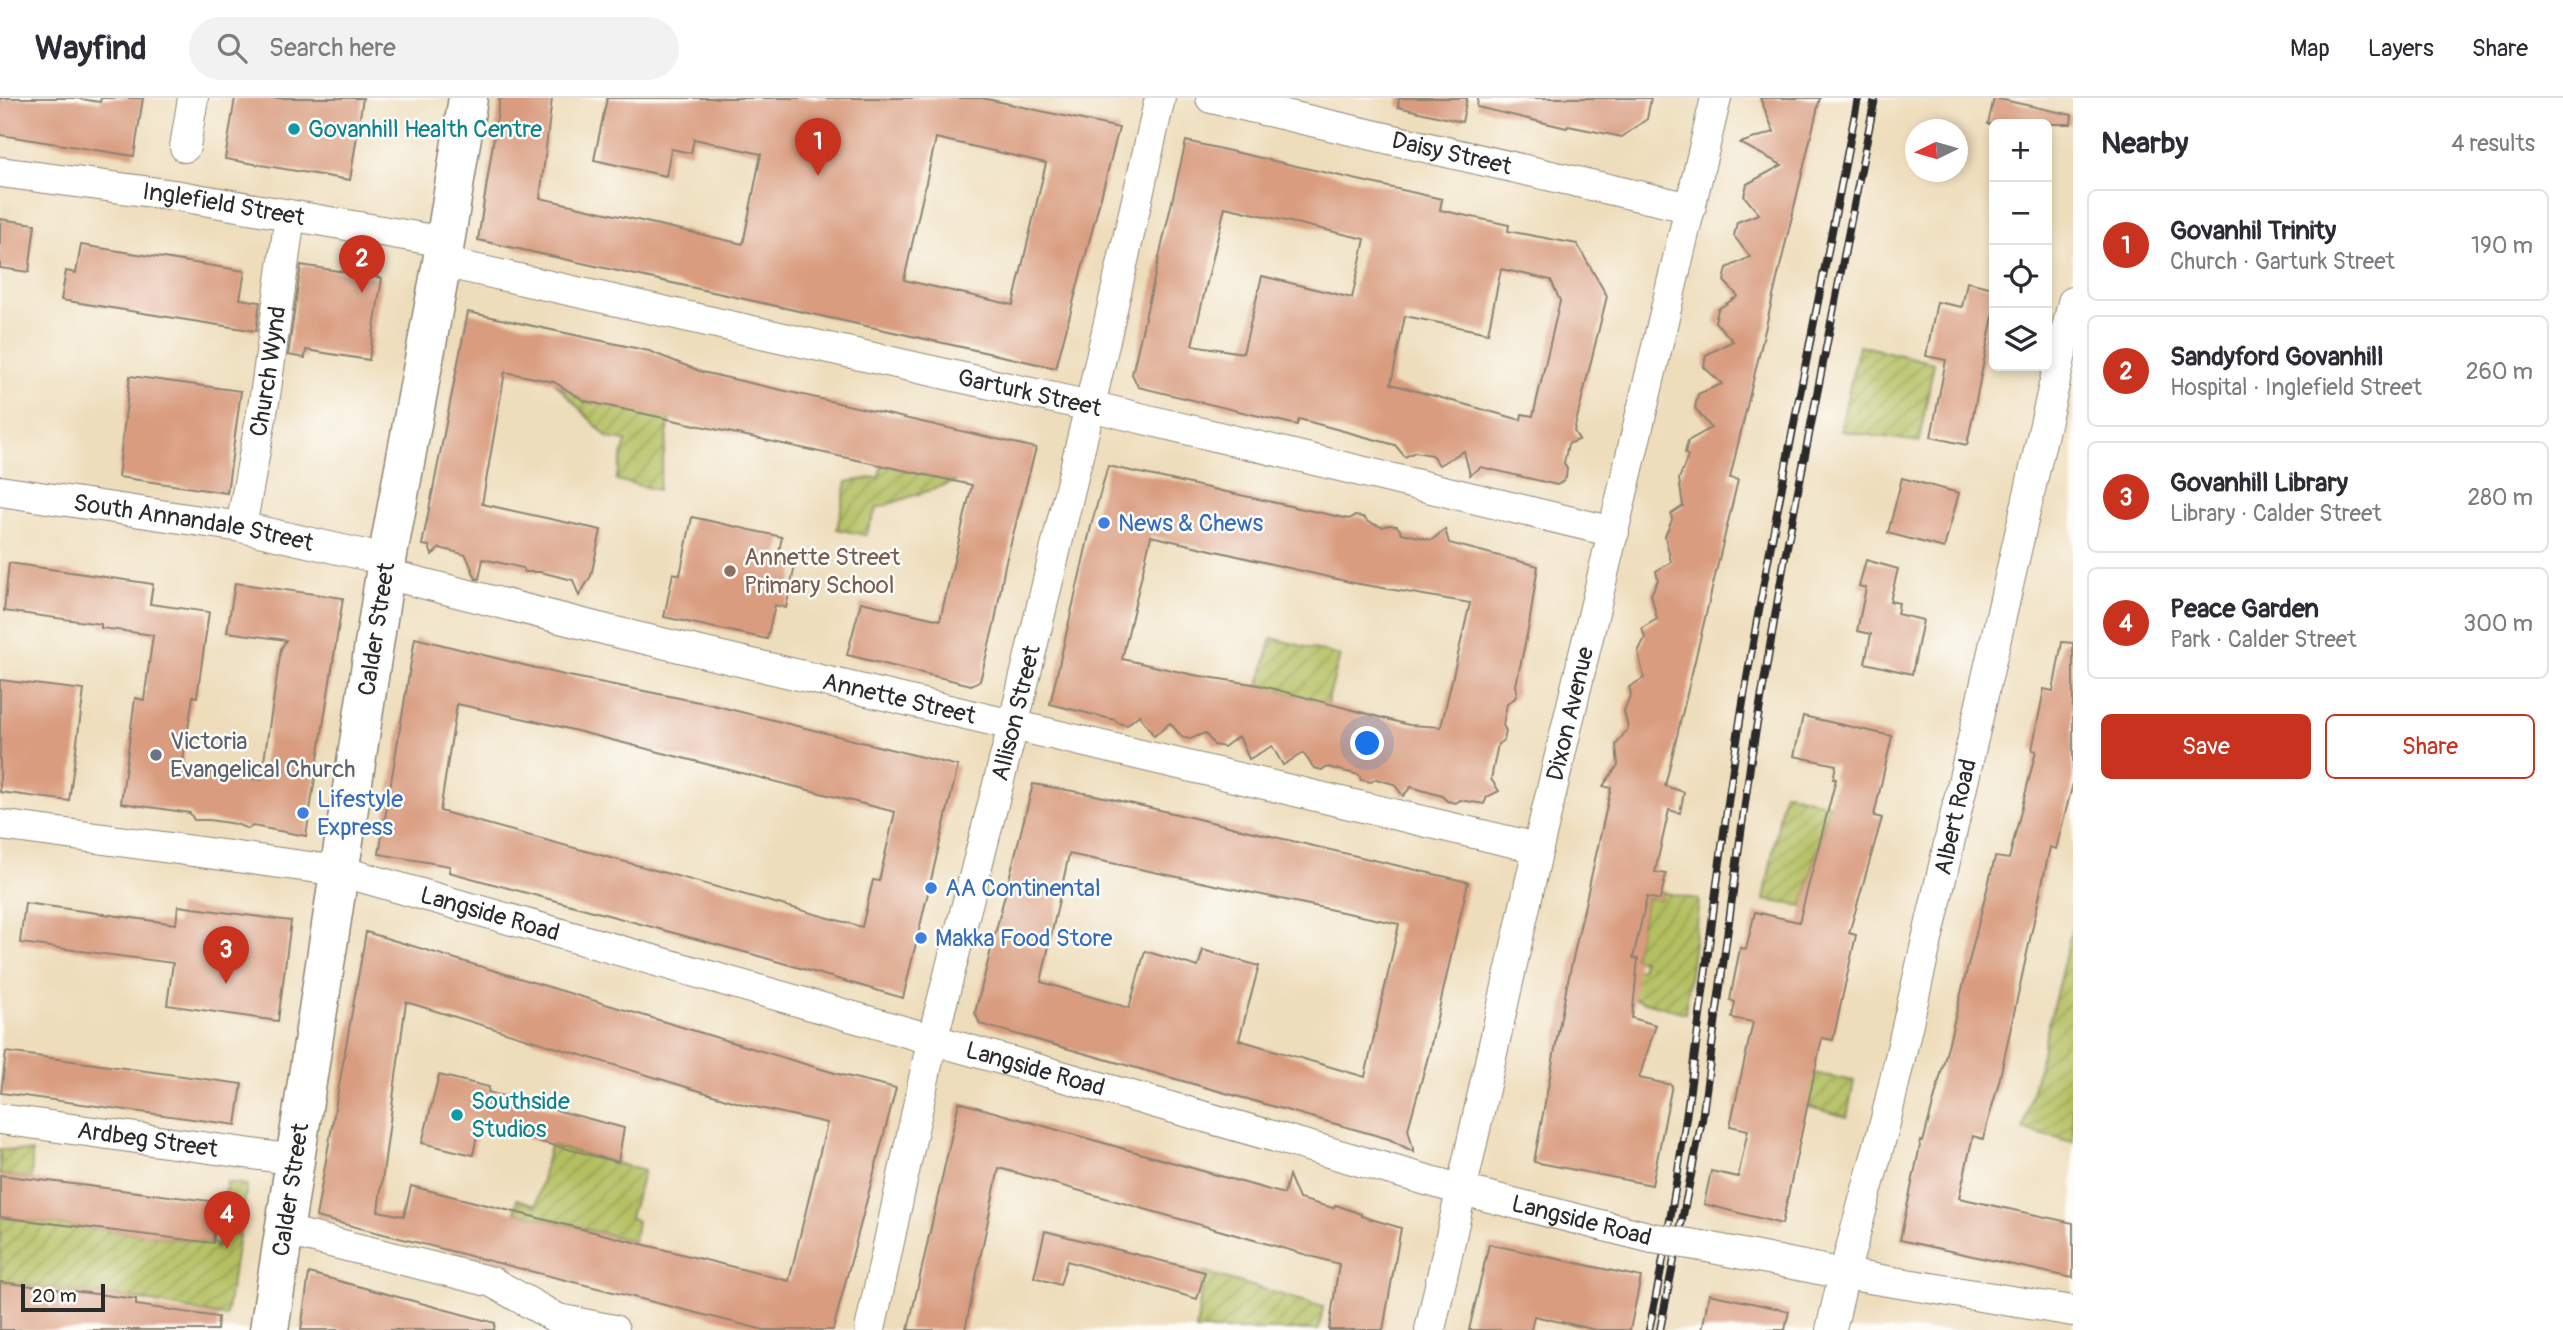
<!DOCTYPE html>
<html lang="en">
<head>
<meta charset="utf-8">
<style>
	:root { --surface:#fff; --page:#f2f2f3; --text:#2b2b33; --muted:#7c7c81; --line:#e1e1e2; --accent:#c8321e }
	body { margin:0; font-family:Pangolin,sans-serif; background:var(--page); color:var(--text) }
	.controls { position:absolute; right:21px; top:21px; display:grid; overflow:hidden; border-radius:10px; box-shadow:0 4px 10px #0003 }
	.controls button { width:63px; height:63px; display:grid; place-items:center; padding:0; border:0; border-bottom:2px solid var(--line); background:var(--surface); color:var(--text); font:35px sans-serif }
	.compass { position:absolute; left:1905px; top:21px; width:63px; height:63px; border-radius:50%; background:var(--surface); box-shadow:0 4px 10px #0003; rotate:265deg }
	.scale { position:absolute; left:21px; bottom:18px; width:84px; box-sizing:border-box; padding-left:7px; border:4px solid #2b2b2b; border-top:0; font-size:19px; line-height:24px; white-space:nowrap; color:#2b2b2b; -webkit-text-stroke:5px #fdfcf7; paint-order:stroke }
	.you { position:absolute; left:1368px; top:646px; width:24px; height:24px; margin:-18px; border:5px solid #fff; border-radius:50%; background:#1a73e8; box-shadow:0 0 0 10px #1a73e833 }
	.badge { display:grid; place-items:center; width:46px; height:46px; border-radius:50%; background:var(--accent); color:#fff; font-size:23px; font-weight:700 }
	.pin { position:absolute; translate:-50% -58px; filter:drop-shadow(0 2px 4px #0008) }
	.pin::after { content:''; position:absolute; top:37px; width:24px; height:21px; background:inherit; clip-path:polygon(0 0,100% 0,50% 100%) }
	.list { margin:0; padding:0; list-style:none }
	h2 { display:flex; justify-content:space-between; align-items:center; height:91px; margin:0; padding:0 28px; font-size:30px }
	h2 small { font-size:23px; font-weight:400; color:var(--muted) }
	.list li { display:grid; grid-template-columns:46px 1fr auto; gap:21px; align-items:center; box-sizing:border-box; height:112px; margin:0 14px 14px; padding:0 14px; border:2px solid var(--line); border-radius:10px }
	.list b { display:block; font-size:26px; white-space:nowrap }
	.list p { margin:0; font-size:23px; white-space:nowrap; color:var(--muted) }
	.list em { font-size:23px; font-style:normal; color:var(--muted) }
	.actions { display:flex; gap:14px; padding:21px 28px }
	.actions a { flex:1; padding:16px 0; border:2px solid var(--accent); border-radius:10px; text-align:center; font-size:24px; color:var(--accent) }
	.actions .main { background:var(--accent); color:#fff }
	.icon { flex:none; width:38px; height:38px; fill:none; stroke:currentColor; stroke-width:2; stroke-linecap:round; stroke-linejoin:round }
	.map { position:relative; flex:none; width:2073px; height:1232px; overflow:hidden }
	header { display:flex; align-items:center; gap:42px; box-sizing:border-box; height:98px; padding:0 35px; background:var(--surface); border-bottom:2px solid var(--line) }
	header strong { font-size:33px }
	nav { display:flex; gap:38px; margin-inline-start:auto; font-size:24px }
	.search { width:490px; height:63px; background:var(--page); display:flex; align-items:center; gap:18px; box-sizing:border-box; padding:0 24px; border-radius:38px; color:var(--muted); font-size:26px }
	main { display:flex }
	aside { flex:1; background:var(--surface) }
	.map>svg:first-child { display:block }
	.garden { fill:url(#garden-furrows); stroke:#707546; stroke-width:2 }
	.building { fill:#d99c7f; fill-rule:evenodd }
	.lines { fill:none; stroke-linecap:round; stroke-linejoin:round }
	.minor-casing { stroke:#8c8473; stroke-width:32 }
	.major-casing { stroke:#8c8473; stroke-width:41 }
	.minor { stroke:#fff; stroke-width:30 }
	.major { stroke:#fff; stroke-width:38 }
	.rail-casing { stroke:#2b2b2b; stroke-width:8 }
	.rail { stroke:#fdfcf7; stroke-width:5; stroke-dasharray:16; stroke-linecap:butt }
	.minor-bridge-casing { stroke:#8c8473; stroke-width:32; stroke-linecap:butt }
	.minor-bridge { stroke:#fff; stroke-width:30 }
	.culture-dot { fill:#0f9aa8; stroke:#fdfcf7; stroke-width:2.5 }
	.shop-dot { fill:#3f7fe0; stroke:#fdfcf7; stroke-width:2.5 }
	.education-dot { fill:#8d6e63; stroke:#fdfcf7; stroke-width:2.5 }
	.worship-dot { fill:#6b7280; stroke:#fdfcf7; stroke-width:2.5 }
	.labels { text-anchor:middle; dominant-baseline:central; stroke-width:5; stroke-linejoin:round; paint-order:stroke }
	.culture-label { font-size:24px; fill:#0d838f; stroke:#fdfcf7; text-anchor:start }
	.street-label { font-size:24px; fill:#2b2b2b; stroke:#fdfcf7 }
	.shop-label { font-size:24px; fill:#366cbe; stroke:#fdfcf7; text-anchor:start }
	.education-label { font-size:24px; fill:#785e54; stroke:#fdfcf7; text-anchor:start }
	.worship-label { font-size:24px; fill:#5b616d; stroke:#fdfcf7; text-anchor:start }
</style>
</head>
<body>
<header>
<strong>Wayfind</strong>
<div class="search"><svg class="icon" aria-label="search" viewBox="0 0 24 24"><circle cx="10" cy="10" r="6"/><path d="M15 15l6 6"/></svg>Search here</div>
<nav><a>Map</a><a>Layers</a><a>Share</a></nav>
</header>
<main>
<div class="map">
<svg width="2073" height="1232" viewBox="0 0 2073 1232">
	<defs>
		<pattern id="garden-furrows" width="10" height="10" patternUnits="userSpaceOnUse" patternTransform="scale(1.75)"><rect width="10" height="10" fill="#b4bf61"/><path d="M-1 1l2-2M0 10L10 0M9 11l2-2" fill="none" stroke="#939b50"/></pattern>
	</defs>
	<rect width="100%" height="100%" fill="#fdfcf7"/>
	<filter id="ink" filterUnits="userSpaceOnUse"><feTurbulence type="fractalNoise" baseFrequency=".0143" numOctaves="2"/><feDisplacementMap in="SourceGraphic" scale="14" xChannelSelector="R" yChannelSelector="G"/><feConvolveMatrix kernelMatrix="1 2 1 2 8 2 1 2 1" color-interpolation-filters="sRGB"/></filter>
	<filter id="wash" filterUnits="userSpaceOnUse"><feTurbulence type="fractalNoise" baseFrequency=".00686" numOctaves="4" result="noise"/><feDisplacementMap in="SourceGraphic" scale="28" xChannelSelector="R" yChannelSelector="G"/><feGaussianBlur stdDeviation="1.57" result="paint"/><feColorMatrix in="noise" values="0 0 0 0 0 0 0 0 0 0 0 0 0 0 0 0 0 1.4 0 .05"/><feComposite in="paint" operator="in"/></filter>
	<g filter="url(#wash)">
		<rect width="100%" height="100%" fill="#edb"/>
		<!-- garden -->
		<g class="garden">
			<path d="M 1859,247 L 1934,265 L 1919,344 L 1840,333 Z"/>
			<path d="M 554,284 L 585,303 L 670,320 L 658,392 L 616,382 L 626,343 L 608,340 Z"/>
			<path d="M 882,367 L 957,383 L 877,410 L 865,437 L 837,431 L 847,384 L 879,379 Z"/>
			<path d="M 1272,540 L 1340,558 L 1327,606 L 1259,587 Z"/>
			<path d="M 1784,694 L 1838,709 L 1826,718 L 1803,808 L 1764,802 Z"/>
			<path d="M 1662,794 L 1699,802 L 1685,915 L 1634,901 L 1623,869 L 1641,872 L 1643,863 L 1633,860 L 1647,799 L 1660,802 Z"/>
			<path d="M 2073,826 L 2073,1044 L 2023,1032 Z"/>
			<path d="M 1813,975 L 1854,983 L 1847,1019 L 1806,1008 Z"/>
			<path d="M 550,1047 L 644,1073 L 630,1119 L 637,1123 L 634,1143 L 515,1114 L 517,1101 L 536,1107 Z"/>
			<path d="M 0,1051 L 32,1054 L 32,1081 L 0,1077 Z"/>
			<path d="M 227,1084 L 247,1087 L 226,1219 L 136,1201 L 0,1184 L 0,1119 L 213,1145 L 216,1150 Z"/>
			<path d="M 1204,1174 L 1323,1209 L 1319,1232 L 1196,1232 Z"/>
		</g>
		<g id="blocks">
			<!-- building -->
			<g class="building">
				<path d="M 0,0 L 75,0 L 100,4 L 101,0 L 143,0 L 134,58 L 0,37 Z"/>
				<path d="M 235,0 L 363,0 L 350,82 L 225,61 Z"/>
				<path d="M 500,0 L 552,0 L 540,100 L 743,146 L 761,56 L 694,41 L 691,55 L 671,51 L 666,78 L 594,62 L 607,0 L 982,0 L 1119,30 L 1056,270 L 478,142 ZM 936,40 L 1046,65 L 1013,207 L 904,182 Z"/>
				<path d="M 1399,0 L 1467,0 L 1462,24 L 1398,9 Z"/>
				<path d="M 1478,0 L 1651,0 L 1647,21 L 1622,39 L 1568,28 L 1567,30 L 1477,9 Z"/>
				<path d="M 1760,0 L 1820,0 L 1730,380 L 1738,382 L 1665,688 L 1684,694 L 1680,715 L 1669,712 L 1655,774 L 1666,776 L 1660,802 L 1647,799 L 1633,860 L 1638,861 L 1632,920 L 1656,927 L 1639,980 L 1672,987 L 1652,1087 L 1534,1064 L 1567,887 L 1611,690 L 1603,688 L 1618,667 L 1616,647 L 1628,630 L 1624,613 L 1631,596 L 1629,589 L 1644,580 L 1638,554 L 1645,540 L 1642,530 L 1657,521 L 1651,496 L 1658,482 L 1656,473 L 1671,464 L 1665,438 L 1672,422 L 1671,416 L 1683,408 L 1679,381 L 1688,358 L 1685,355 L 1688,343 L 1711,330 L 1695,310 L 1698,296 L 1722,286 L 1704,269 L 1706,257 L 1733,243 L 1715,224 L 1718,211 L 1738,198 L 1724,183 L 1727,170 L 1750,159 L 1734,138 L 1737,124 L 1759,116 L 1744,98 L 1747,86 L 1782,67 L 1740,45 L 1774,34 Z"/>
				<path d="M 1994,0 L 2072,17 L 2071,26 L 1988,26 Z"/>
				<path d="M 1186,43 L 1442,101 L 1440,112 L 1509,127 L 1508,133 L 1577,146 L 1607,198 L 1574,333 L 1579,342 L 1568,346 L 1564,365 L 1567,371 L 1566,379 L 1563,383 L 1557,387 L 1481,369 L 1470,377 L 1464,353 L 1439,367 L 1432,357 L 1415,354 L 1405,359 L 1395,347 L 1299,321 L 1297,327 L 1138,289 L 1132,276 ZM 1225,109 L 1365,141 L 1352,200 L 1262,178 L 1243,255 L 1192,247 ZM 1501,171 L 1551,182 L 1560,203 L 1533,318 L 1522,316 L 1521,322 L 1391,286 L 1405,218 L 1488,235 Z"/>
				<path d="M 0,121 L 35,126 L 29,174 L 0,170 Z"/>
				<path d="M 81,147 L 245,173 L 240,201 L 260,204 L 256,233 L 61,202 L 66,173 L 76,175 Z"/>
				<path d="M 301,167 L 382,180 L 369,262 L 306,252 L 305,260 L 288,257 Z"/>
				<path d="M 1967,184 L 1994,190 L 1994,213 L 1967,347 L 1931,339 L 1946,262 L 1926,258 L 1937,204 L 1962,209 Z"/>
				<path d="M 468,214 L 649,253 L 702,274 L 1036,350 L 1005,467 L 995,523 L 980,583 L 971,587 L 847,557 L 861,504 L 940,522 L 972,387 L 585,303 L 554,284 L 505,274 L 482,406 L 601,432 L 591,478 L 579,498 L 573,482 L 540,474 L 525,474 L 523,470 L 483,461 L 479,481 L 476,481 L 466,457 L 440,450 L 432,457 L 429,448 L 422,447 Z"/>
				<path d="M 130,278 L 241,293 L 227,395 L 118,379 Z"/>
				<path d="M 1108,368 L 1349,421 L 1355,418 L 1363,419 L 1368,424 L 1382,429 L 1389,427 L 1397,428 L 1402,435 L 1432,442 L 1445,431 L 1449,445 L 1538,468 L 1529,527 L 1516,587 L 1517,594 L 1515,600 L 1507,606 L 1503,627 L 1506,633 L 1504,642 L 1498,646 L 1491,681 L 1499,693 L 1487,699 L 1484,706 L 1460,702 L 1456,705 L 1447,703 L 1442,698 L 1411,689 L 1403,698 L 1394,686 L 1376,681 L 1371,684 L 1361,682 L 1359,677 L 1328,669 L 1322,672 L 1314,670 L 1303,655 L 1283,667 L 1272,648 L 1249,661 L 1239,638 L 1224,649 L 1214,647 L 1205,635 L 1190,641 L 1182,639 L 1170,625 L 1154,638 L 1139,617 L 1127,627 L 1118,625 L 1115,622 L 1050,606 L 1092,424 ZM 1151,438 L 1354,485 L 1470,505 L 1441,629 L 1409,627 L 1259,587 L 1194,577 L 1122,561 Z"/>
				<path d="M 1902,380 L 1959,395 L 1944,450 L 1888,435 Z"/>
				<path d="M 692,419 L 782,439 L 777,463 L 795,467 L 786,510 L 775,507 L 767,541 L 664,519 L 673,475 L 680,477 Z"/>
				<path d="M 1866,462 L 1898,471 L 1890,503 L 1899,505 L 1897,516 L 1923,522 L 1912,576 L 1865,565 L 1871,536 L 1857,533 L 1866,490 L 1859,488 Z"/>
				<path d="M 9,465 L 153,486 L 150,506 L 209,514 L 197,599 L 193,598 L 182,670 L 261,682 L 281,551 L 286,542 L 227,534 L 235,485 L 343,500 L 306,738 L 253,728 L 248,731 L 236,726 L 209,722 L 194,722 L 190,715 L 121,705 L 135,600 L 144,602 L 153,537 L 101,530 L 101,526 L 4,513 Z"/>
				<path d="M 415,540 L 564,577 L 709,606 L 958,668 L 903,900 L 755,857 L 449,774 L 450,768 L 379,756 ZM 457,606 L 553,627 L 895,714 L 879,783 L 873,782 L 862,829 L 440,713 Z"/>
				<path d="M 2062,544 L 2073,545 L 2073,685 L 2056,751 L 2050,749 L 1999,984 L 1983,1041 L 1973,1038 L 1959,1100 L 2073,1125 L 2073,1180 L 1900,1142 L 1921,1043 L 1923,1044 L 1943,968 L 1995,759 L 2009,761 L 2036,653 L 2032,652 L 2044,591 L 2053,593 Z"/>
				<path d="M 0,582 L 84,592 L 69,703 L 0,694 Z"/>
				<path d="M 1803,618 L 1892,638 L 1874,718 L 1882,720 L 1849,835 L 1856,837 L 1833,942 L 1822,940 L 1782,1126 L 1704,1106 L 1711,1073 L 1738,1079 L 1748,1032 L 1730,1028 L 1753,924 L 1732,920 L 1735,904 L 1730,902 L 1740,850 L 1746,851 L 1755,814 L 1799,824 L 1836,681 L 1833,681 L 1836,667 L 1794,658 Z"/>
				<path d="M 1033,686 L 1095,697 L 1468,784 L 1429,955 L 1408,1031 L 1414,1054 L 1389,1041 L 980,926 L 975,915 ZM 1069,756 L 1399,826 L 1365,979 L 1239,942 L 1259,868 L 1203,852 L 1198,869 L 1145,853 L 1129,910 L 1041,884 Z"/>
				<path d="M 25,805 L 176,826 L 178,808 L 291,823 L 278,923 L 167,907 L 173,865 L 20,845 Z"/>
				<path d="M 366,834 L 838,976 L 896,990 L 833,1232 L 764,1232 L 316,1119 ZM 406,904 L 746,1007 L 827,1025 L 789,1183 L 411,1088 L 404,1118 L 378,1113 Z"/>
				<path d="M 6,954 L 242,986 L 236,1027 L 1,995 Z"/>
				<path d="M 439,977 L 489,989 L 488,994 L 624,1030 L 618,1064 L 479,1028 L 473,1057 L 422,1045 Z"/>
				<path d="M 959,1004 L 1284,1096 L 1289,1077 L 1299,1101 L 1333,1110 L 1336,1107 L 1361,1116 L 1361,1118 L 1401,1130 L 1383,1232 L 1329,1232 L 1339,1166 L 999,1070 L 965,1232 L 908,1232 Z"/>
				<path d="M 0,1077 L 218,1104 L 213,1145 L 0,1119 Z"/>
				<path d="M 1045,1133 L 1205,1174 L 1197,1201 L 1067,1163 L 1060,1187 L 1034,1179 Z"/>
				<path d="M 1489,1146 L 1641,1179 L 1630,1232 L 1596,1232 L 1534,1218 L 1531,1232 L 1469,1232 Z"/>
				<path d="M 309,1175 L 495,1225 L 494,1232 L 301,1232 Z"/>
				<path d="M 0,1184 L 136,1201 L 136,1207 L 218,1219 L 217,1232 L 0,1232 Z"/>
				<path d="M 1709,1196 L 1789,1213 L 1785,1232 L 1702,1232 Z"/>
			</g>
		</g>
	</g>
	<g filter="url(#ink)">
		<use href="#blocks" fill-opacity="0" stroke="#8c8473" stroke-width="2"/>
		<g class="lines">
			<!-- minor casing -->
			<g class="minor-casing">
				<g id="minor">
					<path id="s1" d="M 1211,0 L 1691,110"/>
					<path d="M 185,49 L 193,0"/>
					<path id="s2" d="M 0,74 L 174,97 L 445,144"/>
					<path id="s3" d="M 442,164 L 1090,308 L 1614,434"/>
					<path id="s4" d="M 0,393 L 241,429 L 387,462"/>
					<path id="s5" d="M 241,429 L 265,298 L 290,118"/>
					<path id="s6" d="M 386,476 L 611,533 L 1538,750"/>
					<path id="s7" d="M 0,727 L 340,773 L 1462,1092 L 1652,1140"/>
					<path id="s8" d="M 0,1021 L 296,1062"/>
					<path d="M 286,1133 L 492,1184 L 558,1221 L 614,1232"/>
					<path d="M 1702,1148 L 1844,1176 L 2073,1213"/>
					<path id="s9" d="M 870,1232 L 932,943 L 1013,628 L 1090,308 L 1160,0"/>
					<path id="s10" d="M 1430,1232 L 1538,750 L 1716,0"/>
					<path id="s11" d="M 1831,1232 L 1844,1176 L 1885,1025 L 2073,204"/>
				</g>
			</g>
			<!-- major casing -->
			<g class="major-casing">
				<g id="major">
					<path id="s12" d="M 269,1232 L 387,462 L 442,164 L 468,0"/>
				</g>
			</g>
			<!-- minor -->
			<use href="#minor" class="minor"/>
			<!-- major -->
			<use href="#major" class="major"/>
			<!-- rail casing -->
			<g class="rail-casing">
				<g id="rail">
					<path d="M 1649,1232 C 1695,1017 1710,797 1747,580 C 1780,386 1821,193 1858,0"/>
					<path d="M 1660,1232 L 1702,1022 L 1751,661 L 1785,459 L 1875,0"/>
				</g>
			</g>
			<!-- rail -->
			<use href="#rail" class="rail"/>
			<!-- minor-bridge casing -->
			<g class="minor-bridge-casing">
				<path id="minor-bridge" d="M 1652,1140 L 1702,1148"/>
			</g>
			<!-- minor-bridge -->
			<use href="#minor-bridge" class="minor-bridge"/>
		</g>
	</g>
	<!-- markers -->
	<g class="culture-dot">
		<circle cx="294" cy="31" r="7"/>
		<circle cx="457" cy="1017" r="7"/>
	</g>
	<g class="shop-dot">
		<circle cx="1104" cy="425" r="7"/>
		<circle cx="303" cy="715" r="7"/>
		<circle cx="931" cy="790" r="7"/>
		<circle cx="921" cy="840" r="7"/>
	</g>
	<circle class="education-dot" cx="730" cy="473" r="7"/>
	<circle class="worship-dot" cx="156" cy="657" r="7"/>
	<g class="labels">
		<!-- culture labels -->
		<g class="culture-label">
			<text x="308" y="31">Govanhill Health Centre</text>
			<text x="471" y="1003">Southside<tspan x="471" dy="28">Studios</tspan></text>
		</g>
		<!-- street labels -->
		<g class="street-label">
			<text stroke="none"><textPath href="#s1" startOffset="247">Daisy Street</textPath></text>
			<text stroke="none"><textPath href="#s2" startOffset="226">Inglefield Street</textPath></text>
			<text stroke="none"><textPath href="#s5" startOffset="158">Church Wynd</textPath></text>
			<text stroke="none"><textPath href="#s3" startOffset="602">Garturk Street</textPath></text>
			<text stroke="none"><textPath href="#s4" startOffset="196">South Annandale Street</textPath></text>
			<text stroke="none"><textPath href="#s12" startOffset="709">Calder Street</textPath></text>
			<text stroke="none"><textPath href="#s6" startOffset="528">Annette Street</textPath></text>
			<text stroke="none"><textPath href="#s10" startOffset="632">Dixon Avenue</textPath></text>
			<text stroke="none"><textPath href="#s9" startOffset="634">Allison Street</textPath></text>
			<text stroke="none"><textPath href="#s11" startOffset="528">Albert Road</textPath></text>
			<text stroke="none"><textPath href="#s7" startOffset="499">Langside Road</textPath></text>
			<text stroke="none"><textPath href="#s7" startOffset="1066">Langside Road</textPath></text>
			<text stroke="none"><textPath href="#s8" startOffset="149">Ardbeg Street</textPath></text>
			<text stroke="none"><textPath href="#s12" startOffset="142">Calder Street</textPath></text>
			<text stroke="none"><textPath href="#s7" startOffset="1633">Langside Road</textPath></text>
		</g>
		<!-- shop labels -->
		<g class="shop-label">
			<text x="1118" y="425">News &amp; Chews</text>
			<text x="317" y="701">Lifestyle<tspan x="317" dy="28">Express</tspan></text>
			<text x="945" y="790">AA Continental</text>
			<text x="935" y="840">Makka Food Store</text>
		</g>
		<!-- education labels -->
		<g class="education-label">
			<text x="744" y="459">Annette Street<tspan x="744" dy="28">Primary School</tspan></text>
		</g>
		<!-- worship labels -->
		<g class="worship-label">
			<text x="170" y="643">Victoria<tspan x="170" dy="28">Evangelical Church</tspan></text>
		</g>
	</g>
</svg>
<div class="controls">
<button>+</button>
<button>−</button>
<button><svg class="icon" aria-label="locate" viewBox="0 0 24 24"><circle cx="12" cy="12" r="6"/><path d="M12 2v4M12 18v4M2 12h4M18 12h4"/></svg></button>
<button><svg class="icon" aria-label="layers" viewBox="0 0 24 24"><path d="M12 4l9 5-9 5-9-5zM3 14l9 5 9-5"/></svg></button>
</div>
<svg class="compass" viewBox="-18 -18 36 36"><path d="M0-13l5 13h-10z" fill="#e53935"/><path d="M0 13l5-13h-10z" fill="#7c7c81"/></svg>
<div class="scale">20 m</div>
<div class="you"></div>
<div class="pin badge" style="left:818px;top:78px">1</div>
<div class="pin badge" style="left:362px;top:195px">2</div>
<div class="pin badge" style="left:226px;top:886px">3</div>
<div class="pin badge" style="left:227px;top:1151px">4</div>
</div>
<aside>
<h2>Nearby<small>4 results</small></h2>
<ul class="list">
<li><span class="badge">1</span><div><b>Govanhil Trinity</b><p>Church · Garturk Street</p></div><em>190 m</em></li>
<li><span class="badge">2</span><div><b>Sandyford Govanhill</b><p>Hospital · Inglefield Street</p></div><em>260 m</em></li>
<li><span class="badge">3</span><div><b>Govanhill Library</b><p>Library · Calder Street</p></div><em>280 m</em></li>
<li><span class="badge">4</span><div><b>Peace Garden</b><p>Park · Calder Street</p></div><em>300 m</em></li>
</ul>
<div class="actions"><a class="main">Save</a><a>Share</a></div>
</aside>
</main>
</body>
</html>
